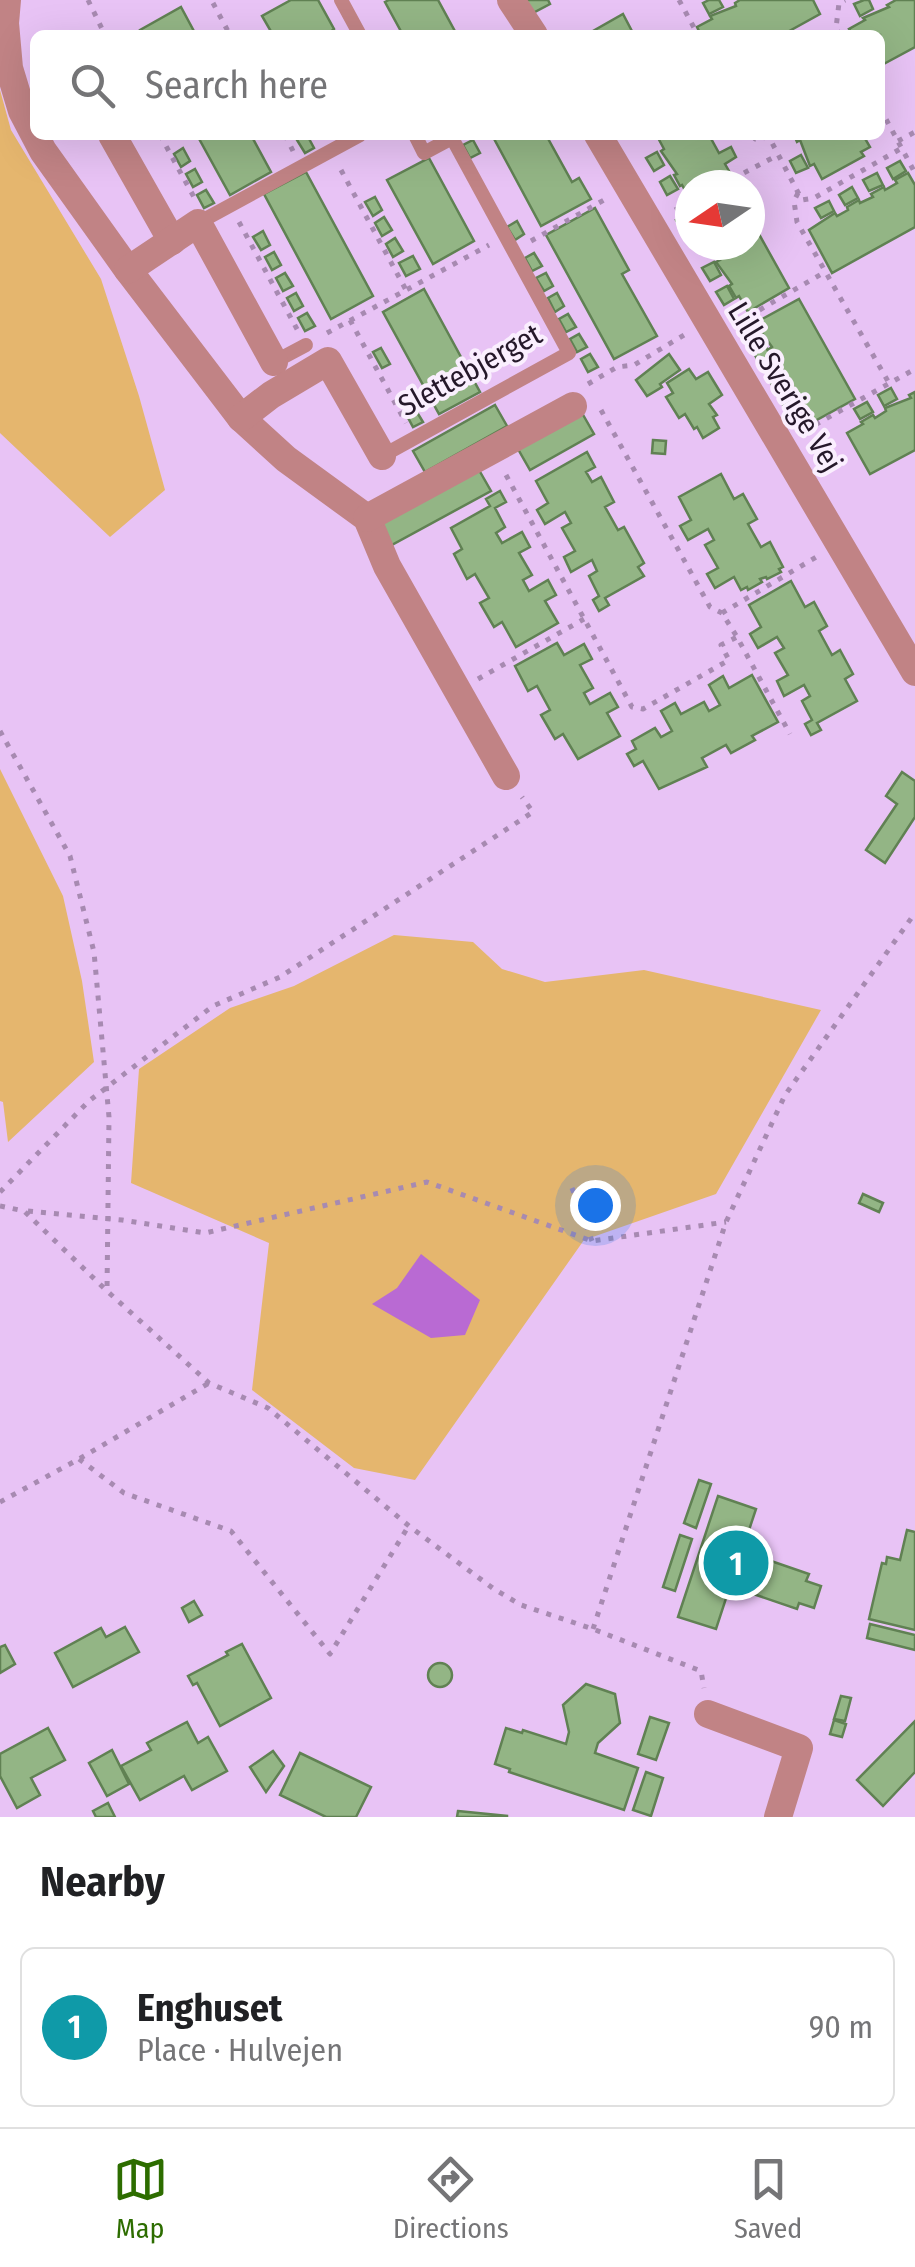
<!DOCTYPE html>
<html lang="en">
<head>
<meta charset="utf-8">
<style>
	:root { --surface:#fff; --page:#f6f6f6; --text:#202124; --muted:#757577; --line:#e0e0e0; --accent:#2d6d00 }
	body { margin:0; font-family:"Fira Sans Condensed",sans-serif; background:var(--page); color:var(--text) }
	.compass { position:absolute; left:675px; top:170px; width:90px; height:90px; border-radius:50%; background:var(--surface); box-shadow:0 10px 40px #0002; rotate:257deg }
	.you { position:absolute; left:595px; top:1205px; width:35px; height:35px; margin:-25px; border:8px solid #fff; border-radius:50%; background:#1a73e8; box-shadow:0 0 0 15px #1a73e833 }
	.badge { display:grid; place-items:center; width:65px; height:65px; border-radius:50%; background:var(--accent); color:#fff; font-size:32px; font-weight:700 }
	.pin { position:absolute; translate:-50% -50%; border:5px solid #fff; box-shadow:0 2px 10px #0006 }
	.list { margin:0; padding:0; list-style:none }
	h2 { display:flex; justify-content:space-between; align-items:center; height:130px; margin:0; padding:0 40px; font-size:42px }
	h2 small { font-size:32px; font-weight:400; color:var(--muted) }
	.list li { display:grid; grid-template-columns:65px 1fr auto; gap:30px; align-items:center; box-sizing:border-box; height:160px; margin:0 20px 20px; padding:0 20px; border:2px solid var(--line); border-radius:15px }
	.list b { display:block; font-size:38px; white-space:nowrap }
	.list p { margin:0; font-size:32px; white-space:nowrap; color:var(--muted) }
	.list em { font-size:32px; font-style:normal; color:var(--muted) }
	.icon { flex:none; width:55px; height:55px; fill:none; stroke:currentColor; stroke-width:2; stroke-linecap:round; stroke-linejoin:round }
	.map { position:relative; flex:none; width:915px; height:1817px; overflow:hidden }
	.search { position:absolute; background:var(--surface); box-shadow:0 10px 40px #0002; left:30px; right:30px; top:30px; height:110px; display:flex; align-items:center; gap:25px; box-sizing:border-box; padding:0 35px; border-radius:15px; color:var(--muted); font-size:38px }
	.sheet { height:310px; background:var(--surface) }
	nav { display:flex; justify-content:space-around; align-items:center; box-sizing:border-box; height:140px; border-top:2px solid var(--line); background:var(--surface); font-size:28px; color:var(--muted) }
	nav a { display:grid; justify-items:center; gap:5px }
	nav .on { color:var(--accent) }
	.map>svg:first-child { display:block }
	.green { fill:#e5b66e }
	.water { fill:#b96ad3 }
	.building { fill:#93b585; stroke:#608153; stroke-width:2.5 }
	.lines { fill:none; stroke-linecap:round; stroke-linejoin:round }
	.path { stroke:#a78ab1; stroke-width:5; stroke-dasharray:5 8; stroke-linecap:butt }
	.service { stroke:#c18385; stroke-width:14 }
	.minor { stroke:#c18385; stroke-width:28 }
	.labels { text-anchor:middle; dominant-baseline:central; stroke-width:8; stroke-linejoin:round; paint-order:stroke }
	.street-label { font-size:30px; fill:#25182a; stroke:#faeffe }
</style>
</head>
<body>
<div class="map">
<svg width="915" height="1817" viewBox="0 0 915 1817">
	<rect width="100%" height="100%" fill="#e8c3f5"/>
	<!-- green -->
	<g class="green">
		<path d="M 0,90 L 11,130 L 101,279 L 139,396 L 165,490 L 110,537 L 0,433 Z"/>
		<path d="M 0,769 L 63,896 L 82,981 L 94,1062 L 8,1142 L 3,1102 L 0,1101 Z"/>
		<path d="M 394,935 L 473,942 L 502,969 L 545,982 L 644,970 L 821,1010 L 716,1194 L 584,1240 L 415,1480 L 354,1468 L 252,1390 L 269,1243 L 131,1183 L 139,1069 L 230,1008 L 294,986 Z"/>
	</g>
	<!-- water -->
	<path class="water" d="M 421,1254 L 480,1300 L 465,1335 L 431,1338 L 372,1304 L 397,1288 Z"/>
	<!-- building -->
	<g class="building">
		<path d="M 291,0 L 318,0 L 334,29 L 327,35 L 273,35 L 262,16 Z"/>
		<path d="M 389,0 L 438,0 L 457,35 L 403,35 L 385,2 Z"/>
		<path d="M 521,0 L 548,0 L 550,4 L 529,15 Z"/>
		<path d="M 709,0 L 719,0 L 723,7 L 709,14 L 703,3 Z"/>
		<path d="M 740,0 L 813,0 L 820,14 L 782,35 L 701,35 L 697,27 L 712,19 L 710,16 L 736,6 L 735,3 Z"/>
		<path d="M 864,0 L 869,0 L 873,9 L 860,16 L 854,4 Z"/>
		<path d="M 896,0 L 915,0 L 915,47 L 880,66 L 880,35 L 853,35 L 849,29 L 865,20 L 863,18 L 889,7 L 887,5 Z"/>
		<path d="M 181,7 L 196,35 L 142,35 L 140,30 Z"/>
		<path d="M 623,14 L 634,35 L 586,35 Z"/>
		<path d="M 197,135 L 251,135 L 271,172 L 230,195 Z"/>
		<path d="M 307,135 L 314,148 L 305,153 L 297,140 Z"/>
		<path d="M 492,135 L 546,135 L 572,182 L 579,178 L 591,199 L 541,226 Z"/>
		<path d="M 654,135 L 709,135 L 719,153 L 731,147 L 736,157 L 725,164 L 733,178 L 720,185 L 690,185 L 690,199 L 682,185 L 680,186 L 674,175 L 677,174 L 661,151 L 664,149 L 657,136 Z"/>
		<path d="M 794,135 L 863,135 L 870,147 L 861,152 L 864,156 L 822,179 L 814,164 L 810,166 L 800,140 L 797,142 Z"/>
		<path d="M 473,140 L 480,153 L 470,158 L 463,145 Z"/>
		<path d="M 183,148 L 190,161 L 181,167 L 174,154 Z"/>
		<path d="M 657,152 L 664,165 L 654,171 L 646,158 Z"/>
		<path d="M 801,155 L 808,168 L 796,173 L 790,161 Z"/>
		<path d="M 429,158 L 474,241 L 433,264 L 387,180 Z"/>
		<path d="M 900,161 L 906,171 L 893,179 L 887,168 Z"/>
		<path d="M 195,169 L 202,182 L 193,187 L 186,174 Z"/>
		<path d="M 306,172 L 373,296 L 331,319 L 264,194 Z"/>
		<path d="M 877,173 L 883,185 L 869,191 L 863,180 Z"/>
		<path d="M 908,173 L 915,185 L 915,227 L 832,273 L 809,230 L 835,213 L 837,216 L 848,210 L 847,207 L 859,200 L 860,203 L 873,197 L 871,194 L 884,187 L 885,190 L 897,183 L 895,180 Z"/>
		<path d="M 670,176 L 678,189 L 667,195 L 660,182 Z"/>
		<path d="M 852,187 L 858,198 L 845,205 L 839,195 Z"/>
		<path d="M 206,190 L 214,203 L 204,208 L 197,195 Z"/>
		<path d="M 375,197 L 382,210 L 373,216 L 365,202 Z"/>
		<path d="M 829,201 L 834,211 L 821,218 L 815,208 Z"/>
		<path d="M 595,208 L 629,270 L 622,274 L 657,336 L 614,359 L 546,235 Z"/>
		<path d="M 687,214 L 690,219 L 690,229 L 683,232 L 676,220 Z"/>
		<path d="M 384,217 L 392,230 L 382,236 L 375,223 Z"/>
		<path d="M 750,218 L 789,288 L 748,312 L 739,296 L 736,298 L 729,286 L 732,284 L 716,262 L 720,260 L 713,248 L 710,250 L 707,245 L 750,245 Z"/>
		<path d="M 517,221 L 524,234 L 515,240 L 507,227 Z"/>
		<path d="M 263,231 L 270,245 L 261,250 L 253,237 Z"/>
		<path d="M 395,238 L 403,251 L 393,257 L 386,244 Z"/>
		<path d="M 274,252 L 281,265 L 272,270 L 265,257 Z"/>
		<path d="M 534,253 L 542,266 L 532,271 L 525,258 Z"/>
		<path d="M 413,256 L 420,269 L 406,276 L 399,263 Z"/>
		<path d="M 714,262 L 721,275 L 710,281 L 702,268 Z"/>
		<path d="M 285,273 L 293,286 L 283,291 L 276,278 Z"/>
		<path d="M 546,273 L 553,286 L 544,291 L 536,278 Z"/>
		<path d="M 727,286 L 734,299 L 724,305 L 716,292 Z"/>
		<path d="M 424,289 L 480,392 L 439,414 L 383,312 Z"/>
		<path d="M 296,293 L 303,306 L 294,311 L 287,298 Z"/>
		<path d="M 557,293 L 564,306 L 555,312 L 548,298 Z"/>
		<path d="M 799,299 L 855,399 L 813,422 L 805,407 L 801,408 L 795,397 L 798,395 L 791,383 L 789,384 L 778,359 L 775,360 L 769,349 L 772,347 L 755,323 Z"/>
		<path d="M 307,313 L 315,326 L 305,331 L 298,318 Z"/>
		<path d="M 568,314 L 576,327 L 566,332 L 559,319 Z"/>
		<path d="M 752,324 L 759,337 L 749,343 L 741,330 Z"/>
		<path d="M 579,334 L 587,347 L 577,352 L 570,339 Z"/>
		<path d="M 766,347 L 773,361 L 761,367 L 754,353 Z"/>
		<path d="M 381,348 L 390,364 L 382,368 L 373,352 Z"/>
		<path d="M 590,354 L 598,367 L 588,372 L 581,359 Z"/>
		<path d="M 669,354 L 680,370 L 660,384 L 662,387 L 647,396 L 636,380 Z"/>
		<path d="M 689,369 L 696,379 L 708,372 L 722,395 L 709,404 L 717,415 L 713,417 L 719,428 L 703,438 L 697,427 L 694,429 L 685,414 L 679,418 L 666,397 L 673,393 L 667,383 Z"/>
		<path d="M 779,371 L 787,385 L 775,391 L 768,377 Z"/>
		<path d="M 891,388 L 897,399 L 884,406 L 878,395 Z"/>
		<path d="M 915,392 L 915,450 L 870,474 L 847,433 L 863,424 L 861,422 L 873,415 L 875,418 L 886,411 L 885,408 L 911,398 L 909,395 Z"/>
		<path d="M 792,395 L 799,409 L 788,415 L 781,401 Z"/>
		<path d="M 867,402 L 873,412 L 860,419 L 854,409 Z"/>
		<path d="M 495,405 L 507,426 L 425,472 L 413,451 Z"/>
		<path d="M 415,409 L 423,422 L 413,427 L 406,414 Z"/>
		<path d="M 582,413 L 594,434 L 530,470 L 518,449 Z"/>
		<path d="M 653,440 L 666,441 L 665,454 L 652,453 Z"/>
		<path d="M 587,452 L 595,467 L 586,472 L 592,482 L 601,477 L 614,502 L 605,507 L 618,530 L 624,527 L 644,563 L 638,567 L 644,576 L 605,598 L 609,605 L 599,611 L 593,600 L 599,596 L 589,576 L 597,571 L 592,560 L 571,572 L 564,557 L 575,551 L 562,528 L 571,523 L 565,512 L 545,524 L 537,510 L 548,503 L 536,481 Z"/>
		<path d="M 479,470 L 491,491 L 388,547 L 377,526 Z"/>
		<path d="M 721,474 L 734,499 L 743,494 L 757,519 L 748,524 L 761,547 L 770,542 L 783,567 L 779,569 L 781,572 L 767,579 L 766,577 L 760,579 L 762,582 L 748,590 L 747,587 L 741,590 L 734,577 L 715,588 L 707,574 L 718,568 L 705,545 L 714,540 L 708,529 L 688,540 L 680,526 L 691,520 L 679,497 Z"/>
		<path d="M 500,491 L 506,502 L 495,508 L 505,527 L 496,533 L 502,543 L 522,532 L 530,547 L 519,553 L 532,575 L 523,580 L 529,591 L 548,580 L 556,595 L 545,601 L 558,623 L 516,647 L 502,622 L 494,627 L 480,603 L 489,598 L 475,574 L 467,579 L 454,554 L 462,549 L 451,528 L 490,506 L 486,499 Z"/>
		<path d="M 791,581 L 805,607 L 814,602 L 827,626 L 819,631 L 832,655 L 840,650 L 853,674 L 845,679 L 857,701 L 817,723 L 821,730 L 811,735 L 805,724 L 812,720 L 802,701 L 810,696 L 804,685 L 784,696 L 777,681 L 788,675 L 775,653 L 784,648 L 777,637 L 758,648 L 750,634 L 761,627 L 749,605 Z"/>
		<path d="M 557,643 L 564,655 L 584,644 L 592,659 L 580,665 L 593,688 L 584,693 L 590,704 L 610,693 L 618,707 L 607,713 L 620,736 L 578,759 L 563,734 L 555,739 L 541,715 L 550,710 L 537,686 L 528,691 L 515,666 Z"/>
		<path d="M 752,675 L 778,722 L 752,736 L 755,740 L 731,753 L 726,745 L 702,758 L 707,767 L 659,789 L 643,761 L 634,766 L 627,754 L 636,749 L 632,741 L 655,728 L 661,737 L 672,731 L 661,711 L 675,703 L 681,714 L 704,702 L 709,711 L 720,705 L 709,685 L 723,676 L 729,688 Z"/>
		<path d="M 902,772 L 915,781 L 915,817 L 885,863 L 866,850 L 897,804 L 886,796 Z"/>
		<path d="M 863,1194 L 883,1203 L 879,1212 L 859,1203 Z"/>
		<path d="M 699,1480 L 711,1484 L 696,1528 L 684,1523 Z"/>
		<path d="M 718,1496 L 756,1509 L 742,1551 L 809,1574 L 806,1581 L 821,1586 L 814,1608 L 799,1603 L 797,1609 L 730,1586 L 716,1629 L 678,1617 Z"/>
		<path d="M 907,1530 L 915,1532 L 915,1630 L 869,1619 L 882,1563 L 886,1564 L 887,1557 L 900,1560 Z"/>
		<path d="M 680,1535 L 692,1539 L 675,1591 L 663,1587 Z"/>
		<path d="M 194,1601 L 202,1615 L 189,1622 L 182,1608 Z"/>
		<path d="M 870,1624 L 915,1635 L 915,1650 L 867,1638 Z"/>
		<path d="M 125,1627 L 139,1652 L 73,1687 L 55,1653 L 101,1628 L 106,1637 Z"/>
		<path d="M 242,1644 L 271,1698 L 220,1726 L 197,1683 L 193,1685 L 188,1676 L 228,1655 L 226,1652 Z"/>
		<path d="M 5,1645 L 15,1664 L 0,1673 L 0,1647 Z"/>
		<circle cx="440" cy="1675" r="12"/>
		<path d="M 586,1684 L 615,1694 L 620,1723 L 598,1743 L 595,1753 L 638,1768 L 624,1810 L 509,1772 L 510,1769 L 495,1764 L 506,1728 L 522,1733 L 523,1730 L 566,1744 L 569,1732 L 563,1705 Z"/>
		<path d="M 841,1696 L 851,1698 L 845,1721 L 834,1719 Z"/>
		<path d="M 650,1717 L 669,1723 L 656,1760 L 638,1754 Z"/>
		<path d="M 834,1720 L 846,1724 L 842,1737 L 830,1734 Z"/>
		<path d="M 915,1721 L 915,1772 L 883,1806 L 857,1780 Z"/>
		<path d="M 187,1722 L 198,1743 L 208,1737 L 227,1771 L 192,1790 L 184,1776 L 140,1800 L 121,1766 L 151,1750 L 147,1743 Z"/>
		<path d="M 48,1728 L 65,1760 L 31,1778 L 40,1795 L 17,1808 L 0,1776 L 0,1754 Z"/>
		<path d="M 112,1750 L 129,1784 L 107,1796 L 89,1763 Z"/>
		<path d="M 273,1751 L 284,1766 L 266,1792 L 250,1767 Z"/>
		<path d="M 300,1753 L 371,1787 L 356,1817 L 326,1817 L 280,1795 Z"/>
		<path d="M 646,1772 L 663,1778 L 651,1816 L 633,1810 Z"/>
		<path d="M 108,1803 L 115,1817 L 96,1817 L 93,1811 Z"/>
		<path d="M 458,1811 L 507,1816 L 507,1817 L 457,1817 Z"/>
	</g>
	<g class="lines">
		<!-- path -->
		<g class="path">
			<path d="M 88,0 L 105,35"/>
			<path d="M 679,0 L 698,35"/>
			<path d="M 213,3 L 230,35"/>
			<path d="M 840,35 L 836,28 L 839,3 L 845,0"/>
			<path d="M 880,108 L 915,173"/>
			<path d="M 160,135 L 195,199"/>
			<path d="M 285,135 L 293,151"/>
			<path d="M 753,135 L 755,139 L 769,137 L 802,200 L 814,198 L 902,148"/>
			<path d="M 898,141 L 915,132"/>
			<path d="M 341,170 L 406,290"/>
			<path d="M 721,185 L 778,155"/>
			<path d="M 798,193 L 794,201 L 797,222 L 889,383"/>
			<path d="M 675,210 L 690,202"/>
			<path d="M 239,222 L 298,331"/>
			<path d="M 531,241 L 604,200"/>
			<path d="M 350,320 L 406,423"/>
			<path d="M 737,323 L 825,272"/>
			<path d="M 327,333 L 489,245"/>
			<path d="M 588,384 L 617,367 L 634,365 L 684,335"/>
			<path d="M 601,410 L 710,607 L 722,613 L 737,637 L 790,734"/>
			<path d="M 804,431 L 915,369"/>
			<path d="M 506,475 L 632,707 L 643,709 L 729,660 L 721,645 L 737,637"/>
			<path d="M 722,613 L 818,556"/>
			<path d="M 478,679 L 584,619"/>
			<path d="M 0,731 L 70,856 L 94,952 L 109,1117 L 107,1291"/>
			<path d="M 572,1188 L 592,1241"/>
			<path d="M 0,1192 L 89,1101 L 213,1006 L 280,977 L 533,812 L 522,797"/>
			<path d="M 0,1206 L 24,1211 L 107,1291 L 209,1383 L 268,1408 L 409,1526 L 494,1589 L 521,1605 L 593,1629 L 701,1671 L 704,1688"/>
			<path d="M 28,1211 L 122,1220 L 205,1233 L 427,1182 L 592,1241 L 726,1222"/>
			<path d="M 79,1459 L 124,1493 L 231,1531 L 330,1654 L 408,1527"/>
			<path d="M 0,1502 L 79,1459 L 209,1383"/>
			<path d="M 593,1629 L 726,1222 L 785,1095 L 915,913"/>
		</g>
		<!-- service -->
		<g class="service">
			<path d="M 341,0 L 360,35"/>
			<path d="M 198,223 L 360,135"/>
			<path d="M 274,362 L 306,345"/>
			<path d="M 382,456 L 569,353 L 452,138 L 424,153 L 415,135"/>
		</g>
		<!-- minor -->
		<g class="minor">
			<path d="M 7,0 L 5,23 L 9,68 L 22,111 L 43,151 L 128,270 L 241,418 L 286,459 L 367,518 L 387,566 L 506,776"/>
			<path d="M 511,0 L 534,35"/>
			<path d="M 112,135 L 172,241"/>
			<path d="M 598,135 L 915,672"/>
			<path d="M 128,270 L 198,223 L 274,362"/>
			<path d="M 241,418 L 271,395 L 328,361 L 382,456"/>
			<path d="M 367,518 L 573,406"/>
			<path d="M 708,1714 L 799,1748 L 778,1817"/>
		</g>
	</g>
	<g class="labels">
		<!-- street labels -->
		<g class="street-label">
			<text transform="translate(470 370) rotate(-29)">Slettebjerget</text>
			<text transform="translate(785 387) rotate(59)">Lille Sverige Vej</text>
		</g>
	</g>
</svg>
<svg class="compass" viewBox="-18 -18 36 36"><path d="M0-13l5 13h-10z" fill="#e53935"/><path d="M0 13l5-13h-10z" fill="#757577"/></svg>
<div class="you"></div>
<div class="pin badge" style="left:736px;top:1563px;background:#0f9aa8">1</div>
<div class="search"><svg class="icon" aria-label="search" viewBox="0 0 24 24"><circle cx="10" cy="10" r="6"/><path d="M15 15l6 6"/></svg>Search here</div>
</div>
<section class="sheet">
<h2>Nearby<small></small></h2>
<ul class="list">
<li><span class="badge" style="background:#0f9aa8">1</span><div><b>Enghuset</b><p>Place · Hulvejen</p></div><em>90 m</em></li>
</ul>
</section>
<nav>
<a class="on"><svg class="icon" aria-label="map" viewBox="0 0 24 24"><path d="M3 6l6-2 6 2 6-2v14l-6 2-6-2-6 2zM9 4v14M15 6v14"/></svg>Map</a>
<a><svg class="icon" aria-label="directions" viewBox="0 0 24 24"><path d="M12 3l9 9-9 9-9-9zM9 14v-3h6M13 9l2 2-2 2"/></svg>Directions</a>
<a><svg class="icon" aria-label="saved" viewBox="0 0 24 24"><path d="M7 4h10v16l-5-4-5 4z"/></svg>Saved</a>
</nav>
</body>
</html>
